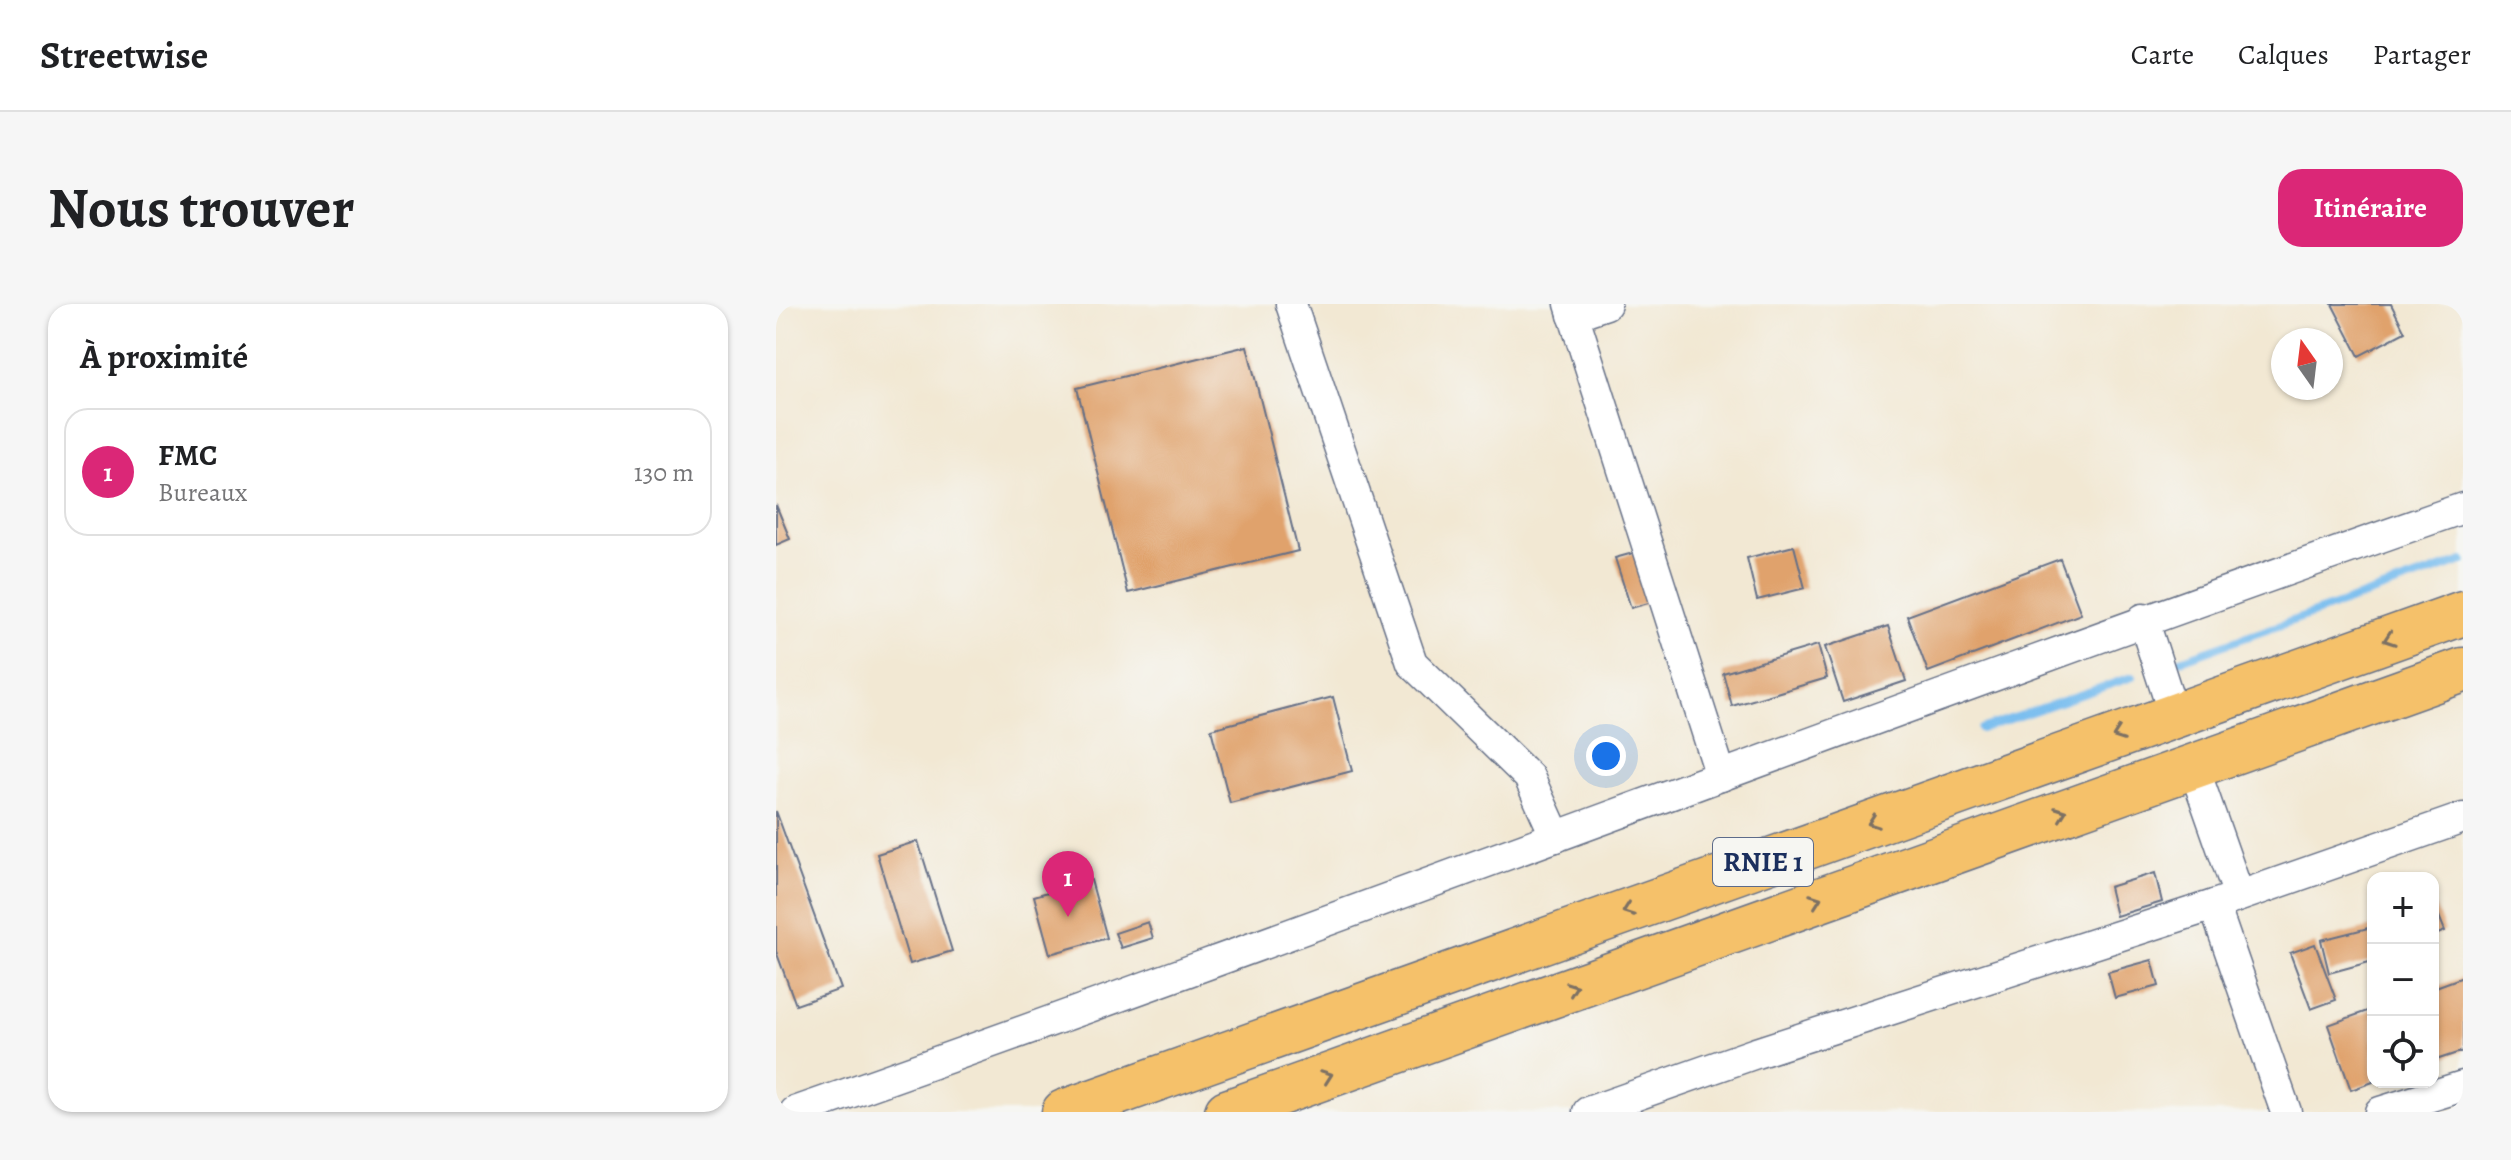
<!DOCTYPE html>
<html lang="fr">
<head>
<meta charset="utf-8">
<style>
	:root { --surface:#fff; --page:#f6f6f6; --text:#202124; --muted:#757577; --line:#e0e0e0; --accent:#db2777 }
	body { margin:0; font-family:Alegreya,serif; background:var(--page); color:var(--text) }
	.controls { position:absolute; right:24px; bottom:24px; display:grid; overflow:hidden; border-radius:16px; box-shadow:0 2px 6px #0004 }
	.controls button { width:72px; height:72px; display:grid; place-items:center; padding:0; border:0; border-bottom:2px solid var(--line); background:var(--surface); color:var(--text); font:40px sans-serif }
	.compass { position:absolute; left:1495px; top:24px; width:72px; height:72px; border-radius:50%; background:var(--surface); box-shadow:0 2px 6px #0004; rotate:346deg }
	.you { position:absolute; left:830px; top:452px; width:28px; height:28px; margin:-20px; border:6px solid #fff; border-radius:50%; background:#1a73e8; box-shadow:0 0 0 12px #1a73e833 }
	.badge { display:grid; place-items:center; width:52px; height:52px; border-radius:50%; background:var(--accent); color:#fff; font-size:26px; font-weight:700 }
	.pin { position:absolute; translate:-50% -66px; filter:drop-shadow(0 2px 4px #0008) }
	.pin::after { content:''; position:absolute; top:42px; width:28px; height:24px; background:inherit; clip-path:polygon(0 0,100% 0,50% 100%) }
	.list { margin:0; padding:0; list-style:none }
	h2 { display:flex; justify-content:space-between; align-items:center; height:104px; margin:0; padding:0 32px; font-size:34px }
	h2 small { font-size:26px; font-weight:400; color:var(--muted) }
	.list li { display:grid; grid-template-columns:52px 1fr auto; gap:24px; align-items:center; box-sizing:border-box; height:128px; margin:0 16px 16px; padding:0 16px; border:2px solid var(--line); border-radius:24px }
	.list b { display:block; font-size:30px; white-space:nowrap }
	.list p { margin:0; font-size:26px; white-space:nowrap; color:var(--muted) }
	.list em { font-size:26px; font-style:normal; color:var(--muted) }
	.icon { flex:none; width:44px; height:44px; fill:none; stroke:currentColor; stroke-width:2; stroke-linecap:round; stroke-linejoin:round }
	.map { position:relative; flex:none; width:1687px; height:808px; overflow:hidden; border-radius:24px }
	header { display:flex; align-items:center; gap:48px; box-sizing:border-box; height:112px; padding:0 40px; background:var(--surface); border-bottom:2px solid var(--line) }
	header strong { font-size:38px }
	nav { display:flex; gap:44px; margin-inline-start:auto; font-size:28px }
	.intro { display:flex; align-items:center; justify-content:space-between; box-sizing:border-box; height:192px; padding:0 48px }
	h1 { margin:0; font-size:56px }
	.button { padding:20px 36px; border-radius:24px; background:var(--accent); color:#fff; font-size:28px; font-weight:700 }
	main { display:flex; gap:48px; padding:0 48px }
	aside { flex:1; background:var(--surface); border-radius:24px; box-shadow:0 2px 6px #0004 }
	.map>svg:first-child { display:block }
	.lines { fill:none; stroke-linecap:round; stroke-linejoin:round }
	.stream { stroke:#78bdef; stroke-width:8 }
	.building { fill:#e0a26c }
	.street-casing { stroke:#667087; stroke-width:33 }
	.highway-casing { stroke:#667087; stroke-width:47 }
	.street { stroke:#fff; stroke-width:30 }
	.highway { stroke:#f5c16b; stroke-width:44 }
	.oneway { stroke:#7d7164 }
	.labels { text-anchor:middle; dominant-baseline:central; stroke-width:8; stroke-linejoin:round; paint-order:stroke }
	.shield { fill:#f6f6f2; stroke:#5d6b8a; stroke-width:2 }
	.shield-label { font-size:28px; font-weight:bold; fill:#1b2f5e }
</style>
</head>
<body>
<header>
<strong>Streetwise</strong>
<nav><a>Carte</a><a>Calques</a><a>Partager</a></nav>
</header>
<div class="intro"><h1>Nous trouver</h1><a class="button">Itinéraire</a></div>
<main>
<aside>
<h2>À proximité<small></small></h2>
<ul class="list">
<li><span class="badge">1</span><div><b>FMC</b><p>Bureaux</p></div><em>130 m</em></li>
</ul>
</aside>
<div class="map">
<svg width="1687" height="808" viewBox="0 0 1687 808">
	<rect width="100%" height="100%" fill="#f6f6f2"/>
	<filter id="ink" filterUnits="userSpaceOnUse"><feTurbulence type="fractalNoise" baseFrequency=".0125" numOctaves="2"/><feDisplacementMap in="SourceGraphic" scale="16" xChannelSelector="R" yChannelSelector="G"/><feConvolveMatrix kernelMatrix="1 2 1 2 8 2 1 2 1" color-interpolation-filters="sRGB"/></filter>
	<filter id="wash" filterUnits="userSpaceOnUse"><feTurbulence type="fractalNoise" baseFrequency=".006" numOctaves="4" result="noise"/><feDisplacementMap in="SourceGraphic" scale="32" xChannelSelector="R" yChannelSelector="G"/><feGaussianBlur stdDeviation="1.8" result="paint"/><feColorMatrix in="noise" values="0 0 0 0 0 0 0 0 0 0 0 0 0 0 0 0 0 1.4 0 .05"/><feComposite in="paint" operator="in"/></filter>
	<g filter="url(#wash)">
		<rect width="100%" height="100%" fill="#f2e8d3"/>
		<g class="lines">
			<!-- stream -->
			<g class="stream">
				<path d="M 1402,357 L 1687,257"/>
				<path d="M 1205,425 L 1356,373"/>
			</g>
		</g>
		<g id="blocks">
			<!-- building -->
			<g class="building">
				<path d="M 1556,0 L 1615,0 L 1629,28 L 1583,52 Z"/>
				<path d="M 471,42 L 522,247 L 352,289 L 301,84 Z"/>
				<path d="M 0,201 L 14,235 L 0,241 Z"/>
				<path d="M 1018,242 L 1029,284 L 981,296 L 971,254 Z"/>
				<path d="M 868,246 L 883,296 L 855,304 L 839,254 Z"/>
				<path d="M 1284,255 L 1305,310 L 1152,368 L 1131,312 Z"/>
				<path d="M 1112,322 L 1130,377 L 1067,398 L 1049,343 Z"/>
				<path d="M 1042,341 L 1051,374 L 956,402 L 947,369 Z"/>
				<path d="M 557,393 L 576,467 L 454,499 L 435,425 Z"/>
				<path d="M 0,507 L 65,685 L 20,701 L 0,647 Z"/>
				<path d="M 142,537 L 176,647 L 134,660 L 101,550 Z"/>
				<path d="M 1379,569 L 1386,598 L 1340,612 L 1333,583 Z"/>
				<path d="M 315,576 L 331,634 L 274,650 L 258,592 Z"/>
				<path d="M 1657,597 L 1669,627 L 1657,632 Z"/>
				<path d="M 372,618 L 377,634 L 345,644 L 339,629 Z"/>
				<path d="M 1596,623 L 1597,657 L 1553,669 L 1545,636 Z"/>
				<path d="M 1539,640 L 1560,696 L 1535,705 L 1514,649 Z"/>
				<path d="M 1376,656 L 1383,682 L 1339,694 L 1332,668 Z"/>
				<path d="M 1687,673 L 1687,747 L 1657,757 L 1657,684 Z"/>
				<path d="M 1597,705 L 1597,778 L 1575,786 L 1552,721 Z"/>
			</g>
		</g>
	</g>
	<g filter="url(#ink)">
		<use href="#blocks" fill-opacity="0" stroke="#667087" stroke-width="2"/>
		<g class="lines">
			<!-- street casing -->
			<g class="street-casing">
				<g id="street">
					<path d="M 515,0 L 636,359 L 753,473 L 780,533"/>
					<path d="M 794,0 L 945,472"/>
					<path d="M 797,11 L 830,0"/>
					<path d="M 1367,315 L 1398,411"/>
					<path d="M 1417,461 L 1463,592"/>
					<path d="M 1438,601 L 1510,808"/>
					<path d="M 19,808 C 577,612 1129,399 1687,204"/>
					<path d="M 812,808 L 980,749 L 1438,601 L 1687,514"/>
					<path d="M 1604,808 L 1687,782"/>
				</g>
			</g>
			<!-- highway casing -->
			<g class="highway-casing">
				<g id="highway">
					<path d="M 288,808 L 1687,309"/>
					<path d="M 451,808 L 1687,366"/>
				</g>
			</g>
			<!-- street -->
			<use href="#street" class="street"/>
			<!-- highway -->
			<use href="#highway" class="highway"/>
		</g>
		<!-- one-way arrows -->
		<defs><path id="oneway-chevron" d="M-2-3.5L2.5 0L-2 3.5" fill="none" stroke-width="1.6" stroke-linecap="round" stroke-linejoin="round" transform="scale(2)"/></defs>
		<g class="oneway">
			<use href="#oneway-chevron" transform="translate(1613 335) rotate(161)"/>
			<use href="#oneway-chevron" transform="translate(1342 431) rotate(160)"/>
			<use href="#oneway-chevron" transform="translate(1285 509) rotate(-20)"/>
			<use href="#oneway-chevron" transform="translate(1097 518) rotate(160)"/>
			<use href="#oneway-chevron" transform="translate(1040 596) rotate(-20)"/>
			<use href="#oneway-chevron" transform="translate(852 606) rotate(160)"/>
			<use href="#oneway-chevron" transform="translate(796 684) rotate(-20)"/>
			<use href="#oneway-chevron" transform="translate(551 772) rotate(-20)"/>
		</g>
	</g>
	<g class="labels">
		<!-- shield labels -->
		<rect class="shield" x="937" y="534" width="100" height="48" rx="6"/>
		<g class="shield-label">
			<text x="987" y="558">RNIE 1</text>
		</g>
	</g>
</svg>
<div class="controls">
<button>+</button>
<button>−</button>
<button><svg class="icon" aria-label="locate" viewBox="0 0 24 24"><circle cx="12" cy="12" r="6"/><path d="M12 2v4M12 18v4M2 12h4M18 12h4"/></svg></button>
</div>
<svg class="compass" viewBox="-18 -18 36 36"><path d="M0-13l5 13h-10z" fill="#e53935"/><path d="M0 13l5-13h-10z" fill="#757577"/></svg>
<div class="you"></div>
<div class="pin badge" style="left:292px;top:613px">1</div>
</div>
</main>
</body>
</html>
